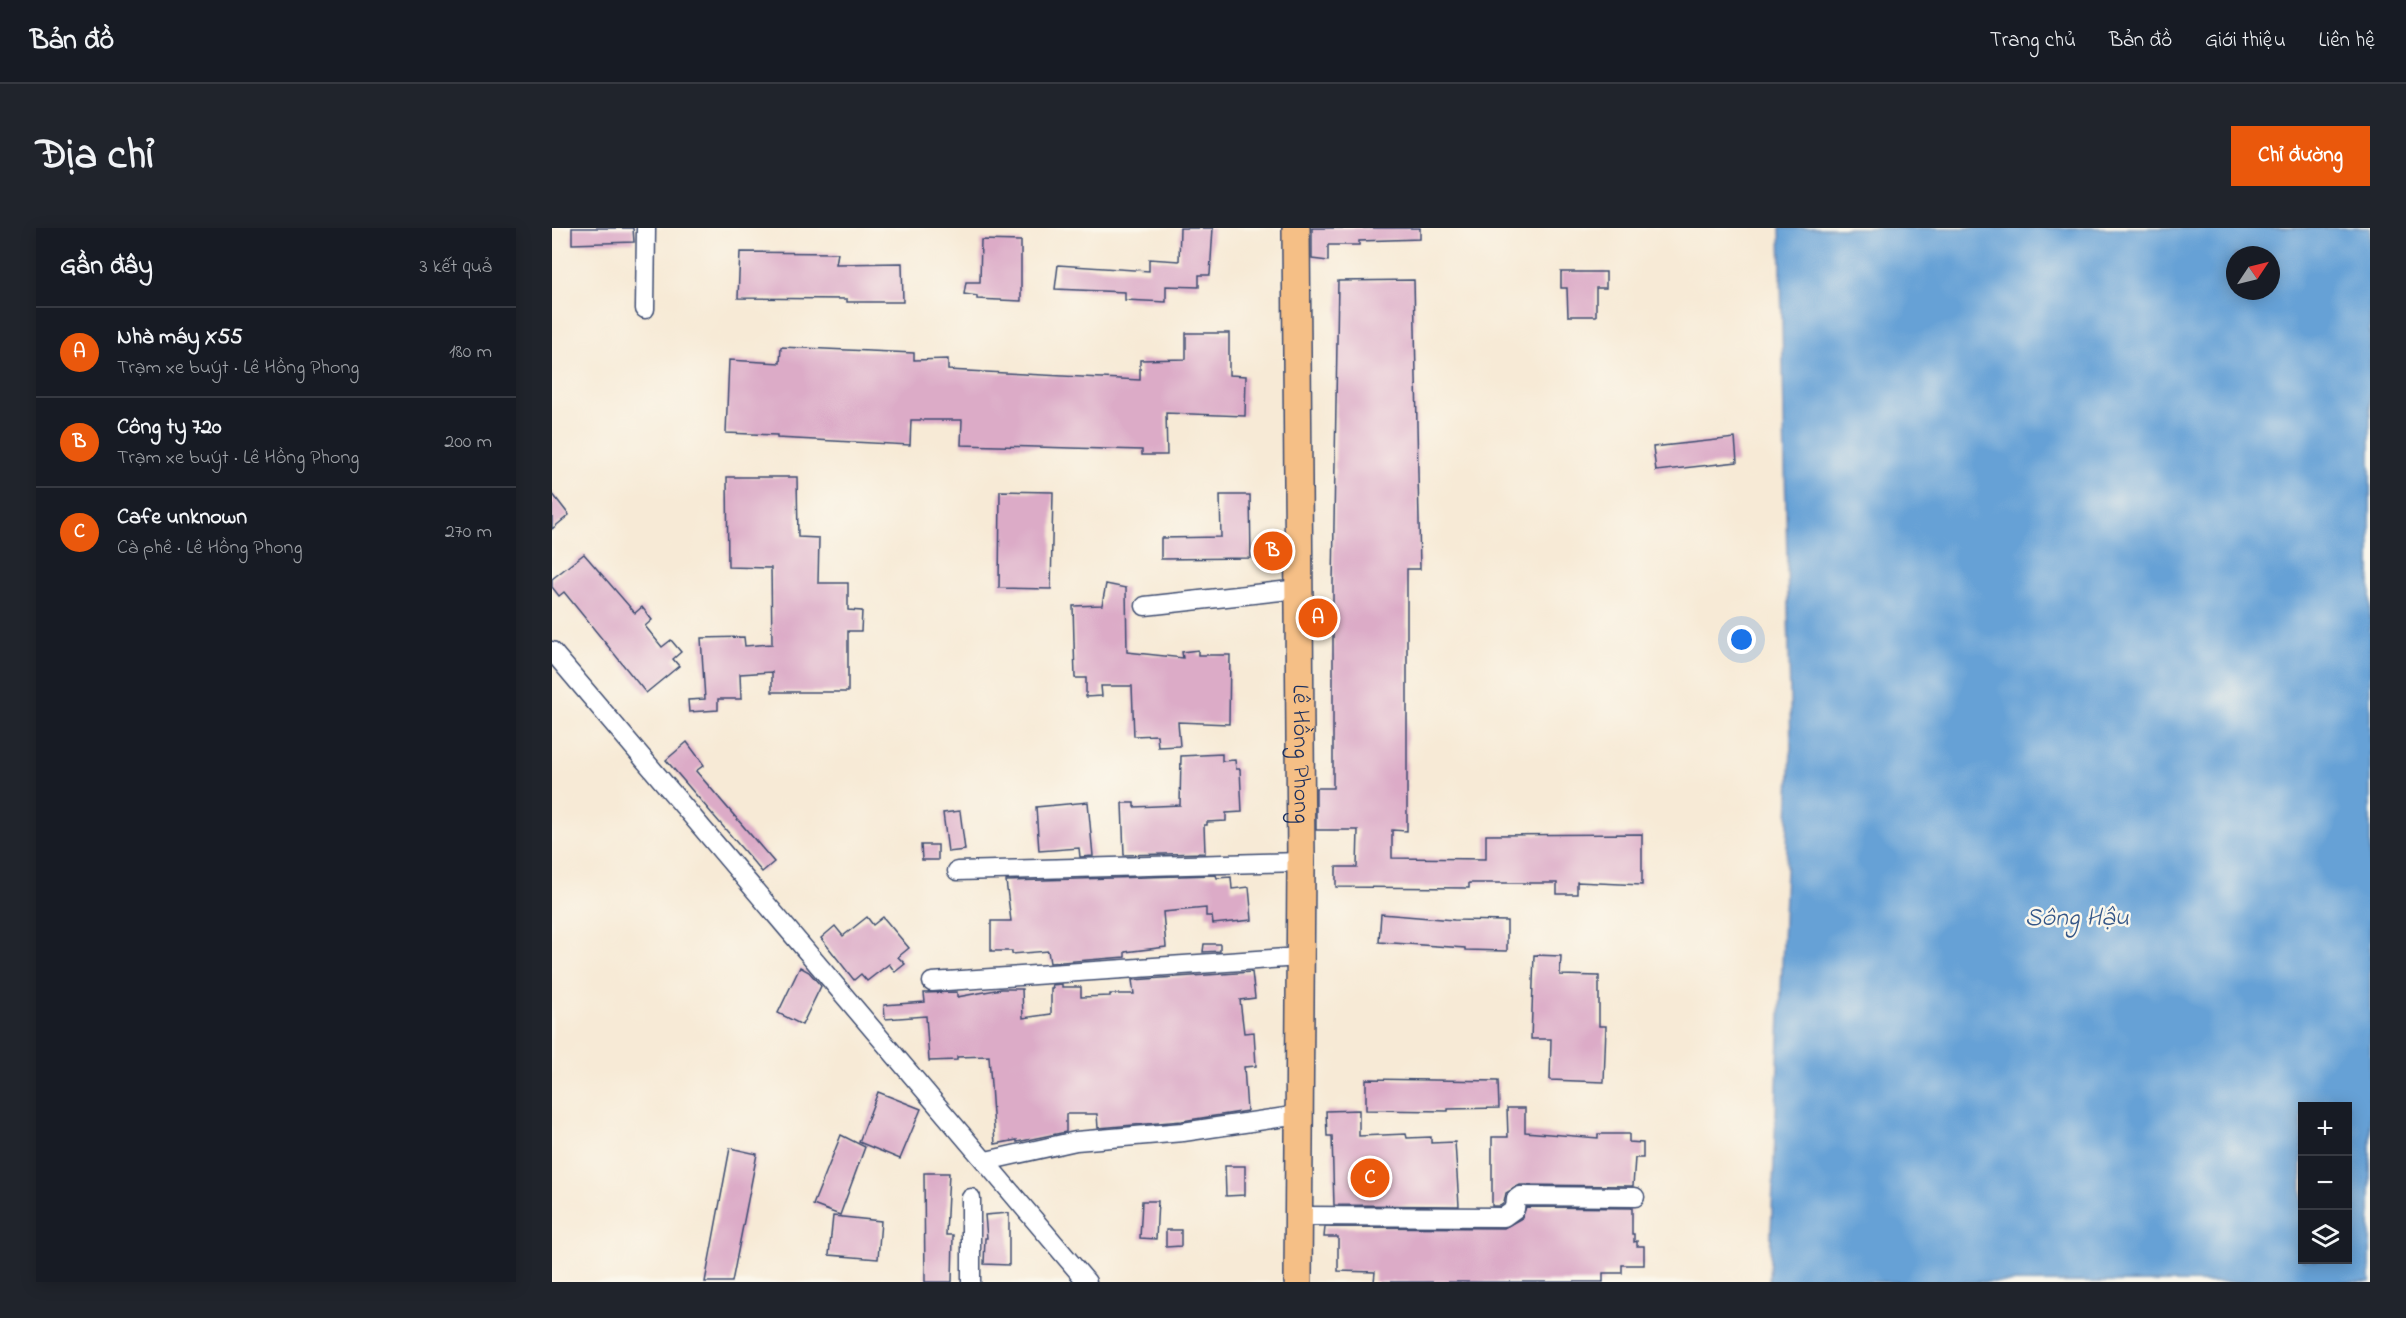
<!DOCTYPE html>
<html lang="vi">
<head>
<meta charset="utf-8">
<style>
	:root { --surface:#171b24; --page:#20242c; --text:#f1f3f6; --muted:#9ea1a6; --line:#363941; --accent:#ea580c }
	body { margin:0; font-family:"Indie Flower",sans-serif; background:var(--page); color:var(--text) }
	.controls { position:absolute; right:18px; bottom:18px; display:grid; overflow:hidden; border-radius:0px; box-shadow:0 3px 15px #0003 }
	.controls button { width:54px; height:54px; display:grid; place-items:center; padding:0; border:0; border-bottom:2px solid var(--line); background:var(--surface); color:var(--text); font:30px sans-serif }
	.compass { position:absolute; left:1674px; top:18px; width:54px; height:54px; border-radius:50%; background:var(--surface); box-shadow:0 3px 15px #0003; rotate:55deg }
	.you { position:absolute; left:1190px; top:412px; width:21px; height:21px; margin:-15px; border:4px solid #fff; border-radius:50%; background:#1a73e8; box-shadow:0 0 0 9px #1a73e833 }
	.badge { display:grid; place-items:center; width:39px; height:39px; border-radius:50%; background:var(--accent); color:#fff; font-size:20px; font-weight:700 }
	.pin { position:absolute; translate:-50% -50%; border:3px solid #fff; box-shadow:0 2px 6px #0006 }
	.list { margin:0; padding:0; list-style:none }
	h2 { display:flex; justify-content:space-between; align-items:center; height:78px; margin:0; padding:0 24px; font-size:26px }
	h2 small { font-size:20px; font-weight:400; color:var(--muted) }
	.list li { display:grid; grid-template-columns:39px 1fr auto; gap:18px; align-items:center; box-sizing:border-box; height:90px; padding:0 24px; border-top:2px solid var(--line) }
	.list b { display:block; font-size:22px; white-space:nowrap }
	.list p { margin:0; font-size:20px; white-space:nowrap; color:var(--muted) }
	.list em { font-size:20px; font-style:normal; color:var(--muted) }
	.icon { flex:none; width:33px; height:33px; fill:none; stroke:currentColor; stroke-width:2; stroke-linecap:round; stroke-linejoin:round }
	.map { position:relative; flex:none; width:1818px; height:1054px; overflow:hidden; border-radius:0px }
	header { display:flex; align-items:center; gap:36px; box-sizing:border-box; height:84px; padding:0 30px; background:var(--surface); border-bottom:2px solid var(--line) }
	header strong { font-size:28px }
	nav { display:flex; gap:33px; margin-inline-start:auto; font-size:21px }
	.intro { display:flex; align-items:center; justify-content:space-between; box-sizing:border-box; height:144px; padding:0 36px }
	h1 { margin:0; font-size:42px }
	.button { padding:15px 27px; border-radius:0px; background:var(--accent); color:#fff; font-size:21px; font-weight:700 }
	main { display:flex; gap:36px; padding:0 36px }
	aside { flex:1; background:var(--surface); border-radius:0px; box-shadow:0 3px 15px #0003 }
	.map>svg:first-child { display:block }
	.water { fill:#66a1d6; stroke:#40689a; stroke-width:1.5; fill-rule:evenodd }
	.building { fill:#dcabc7 }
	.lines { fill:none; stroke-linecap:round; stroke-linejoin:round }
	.minor-casing { stroke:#3c4b70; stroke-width:21 }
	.highway-casing { stroke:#3c4b70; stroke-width:30 }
	.minor { stroke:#fff; stroke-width:18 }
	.highway { stroke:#f5bf86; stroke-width:27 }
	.labels { text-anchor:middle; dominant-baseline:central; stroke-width:5; stroke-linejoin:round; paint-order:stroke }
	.street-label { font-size:24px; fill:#1b2f5e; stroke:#fbf7ec }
	.water-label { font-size:26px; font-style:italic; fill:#355788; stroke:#fbf7ec }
</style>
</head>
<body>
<header>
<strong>Bản đồ</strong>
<nav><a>Trang chủ</a><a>Bản đồ</a><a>Giới thiệu</a><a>Liên hệ</a></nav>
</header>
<div class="intro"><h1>Địa chỉ</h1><a class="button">Chỉ đường</a></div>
<main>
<aside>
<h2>Gần đây<small>3 kết quả</small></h2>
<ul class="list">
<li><span class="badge">A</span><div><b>Nhà máy X55</b><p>Trạm xe buýt · Lê Hồng Phong</p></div><em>180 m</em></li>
<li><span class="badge">B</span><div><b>Công ty 720</b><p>Trạm xe buýt · Lê Hồng Phong</p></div><em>200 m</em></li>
<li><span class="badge">C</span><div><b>Cafe unknown</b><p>Cà phê · Lê Hồng Phong</p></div><em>270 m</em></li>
</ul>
</aside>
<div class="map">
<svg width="1818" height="1054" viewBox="0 0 1818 1054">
	<rect width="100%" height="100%" fill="#fbf7ec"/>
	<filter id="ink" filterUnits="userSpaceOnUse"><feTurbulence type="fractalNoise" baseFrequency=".0167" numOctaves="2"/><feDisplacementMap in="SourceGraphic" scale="12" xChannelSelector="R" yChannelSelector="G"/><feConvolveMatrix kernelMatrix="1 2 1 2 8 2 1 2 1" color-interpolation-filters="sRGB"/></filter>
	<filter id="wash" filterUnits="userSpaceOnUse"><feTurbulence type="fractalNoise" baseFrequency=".008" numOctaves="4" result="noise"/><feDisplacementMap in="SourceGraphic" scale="24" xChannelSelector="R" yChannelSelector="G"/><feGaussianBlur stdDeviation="1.35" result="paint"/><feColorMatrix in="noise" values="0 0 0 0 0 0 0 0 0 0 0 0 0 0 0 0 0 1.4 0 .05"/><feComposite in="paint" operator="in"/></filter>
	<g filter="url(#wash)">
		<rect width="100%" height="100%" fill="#f7ead6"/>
		<!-- water -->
		<path class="water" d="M 1228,0 L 1818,0 L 1818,1054 L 1217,1054 L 1239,520 ZM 1683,27 L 1719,27 L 1719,63 L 1683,63 ZM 1750,878 L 1796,878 L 1796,1032 L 1750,1032 Z"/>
		<g id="blocks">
			<!-- building -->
			<g class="building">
				<path d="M 20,0 L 81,0 L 82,14 L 20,16 Z"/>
				<path d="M 628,0 L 661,0 L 658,47 L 647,47 L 647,59 L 614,58 L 614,74 L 573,72 L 573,64 L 503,61 L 506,37 L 597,43 L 597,31 L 627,33 Z"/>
				<path d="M 760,0 L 868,0 L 868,11 L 807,13 L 807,17 L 776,17 L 776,33 L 760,31 Z"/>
				<path d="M 429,12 L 469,13 L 469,73 L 425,71 L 425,68 L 412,66 L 414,54 L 428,54 Z"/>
				<path d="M 188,24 L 286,25 L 284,36 L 350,35 L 351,74 L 295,74 L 295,71 L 186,70 Z"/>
				<path d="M 1009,44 L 1054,44 L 1054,60 L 1044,60 L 1044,88 L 1016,88 L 1015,60 L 1009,60 Z"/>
				<path d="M 862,52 L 868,341 L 855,341 L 855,603 L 840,602 L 840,630 L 934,631 L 934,607 L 1090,606 L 1090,657 L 1025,654 L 1025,666 L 1005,666 L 1005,655 L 917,655 L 917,660 L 784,659 L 784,639 L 805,639 L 806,602 L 764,602 L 764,560 L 781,560 L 781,356 L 786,53 Z"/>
				<path d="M 634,105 L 677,105 L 677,147 L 694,148 L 693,188 L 614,185 L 615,227 L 590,227 L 590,222 L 409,217 L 410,192 L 359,192 L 358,217 L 225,210 L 225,207 L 174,205 L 177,132 L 228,135 L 229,119 L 362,125 L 362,132 L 396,131 L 396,142 L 588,152 L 588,132 L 634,131 Z"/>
				<path d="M 1183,210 L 1185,234 L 1104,243 L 1101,219 Z"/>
				<path d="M 175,249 L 245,249 L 246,309 L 267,310 L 266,355 L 296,355 L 296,382 L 310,383 L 309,403 L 296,403 L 296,464 L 220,464 L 220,444 L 188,446 L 189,471 L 166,471 L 166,482 L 137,484 L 136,472 L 153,471 L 149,410 L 192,409 L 193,418 L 220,416 L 219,340 L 176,339 Z"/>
				<path d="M 448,263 L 501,264 L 499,361 L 447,360 Z"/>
				<path d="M 0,265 L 17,287 L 0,301 Z"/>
				<path d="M 668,267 L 698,267 L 699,330 L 609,331 L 609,310 L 669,309 Z"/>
				<path d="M 32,326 L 83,385 L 90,379 L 100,392 L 93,398 L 110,419 L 119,412 L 129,424 L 121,431 L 127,438 L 94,465 L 12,364 L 7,368 L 0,359 L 0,351 Z"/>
				<path d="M 554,356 L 574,360 L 575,424 L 631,430 L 630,424 L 646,422 L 646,427 L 678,427 L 677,496 L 626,494 L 628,518 L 606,519 L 605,507 L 582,508 L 580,458 L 549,458 L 550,468 L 534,469 L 534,450 L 523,450 L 521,378 L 550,377 Z"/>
				<path d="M 135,514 L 152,537 L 144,543 L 222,634 L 210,644 L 114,532 Z"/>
				<path d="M 670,526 L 670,533 L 683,532 L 684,541 L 688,541 L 690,584 L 674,585 L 674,593 L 655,594 L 655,597 L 652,597 L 653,625 L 572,627 L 570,575 L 582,575 L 582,579 L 628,577 L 629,528 Z"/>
				<path d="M 536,574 L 541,628 L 528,629 L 527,620 L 487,623 L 484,579 Z"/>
				<path d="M 408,583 L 413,622 L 396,624 L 391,585 Z"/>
				<path d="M 369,617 L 386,617 L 386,632 L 370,632 Z"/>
				<path d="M 664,647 L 665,650 L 679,649 L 680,661 L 697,659 L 700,692 L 661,696 L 660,688 L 654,688 L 654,680 L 611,684 L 614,719 L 573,724 L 573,729 L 498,735 L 496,723 L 460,726 L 460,723 L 439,723 L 439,693 L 459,693 L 454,653 Z"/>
				<path d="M 829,686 L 902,692 L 955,693 L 955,723 L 913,722 L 913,720 L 827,714 Z"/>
				<path d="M 315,689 L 321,697 L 331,689 L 357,720 L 346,729 L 353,736 L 343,744 L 337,736 L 315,753 L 309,746 L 302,752 L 269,710 L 283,698 L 291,708 Z"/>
				<path d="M 652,716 L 668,716 L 668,723 L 651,724 Z"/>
				<path d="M 982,727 L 1009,728 L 1008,747 L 1047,748 L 1047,798 L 1054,798 L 1052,854 L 998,852 L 999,811 L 979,811 Z"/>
				<path d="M 248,739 L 257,744 L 269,758 L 250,797 L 226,785 Z"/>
				<path d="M 700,744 L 703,770 L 688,772 L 692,805 L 702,804 L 704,838 L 692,839 L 695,883 L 630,893 L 546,900 L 545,886 L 514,886 L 514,904 L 465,914 L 465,912 L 443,916 L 437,828 L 405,829 L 405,832 L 377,833 L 374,788 L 333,791 L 332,777 L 373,774 L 372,765 L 405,764 L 405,769 L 449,761 L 470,761 L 471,790 L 499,786 L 499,760 L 501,760 L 500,757 L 510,756 L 510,759 L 529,759 L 529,769 L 558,768 L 558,766 L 582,766 L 580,752 Z"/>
				<path d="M 814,851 L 946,853 L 947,880 L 896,881 L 896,883 L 814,882 Z"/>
				<path d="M 326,864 L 369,881 L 348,931 L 307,914 Z"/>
				<path d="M 955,880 L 973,880 L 973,904 L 1046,910 L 1046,906 L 1077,906 L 1077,914 L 1091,915 L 1091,930 L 1083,930 L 1081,958 L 968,957 L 954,965 L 952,975 L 948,978 L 940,978 L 940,909 L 956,909 Z"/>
				<path d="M 807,882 L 807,908 L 854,906 L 855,910 L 879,909 L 879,915 L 903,914 L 907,978 L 782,977 L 780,908 L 775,908 L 774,883 Z"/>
				<path d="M 289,907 L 313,919 L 288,987 L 261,977 Z"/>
				<path d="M 178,920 L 205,926 L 180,1054 L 153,1054 Z"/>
				<path d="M 673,938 L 693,938 L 693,967 L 674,968 Z"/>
				<path d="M 372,945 L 397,945 L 394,1007 L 401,1007 L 400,1054 L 373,1054 Z"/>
				<path d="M 590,973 L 606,973 L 604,1011 L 588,1010 Z"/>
				<path d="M 974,979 L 1080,980 L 1080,1006 L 1082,1006 L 1082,1014 L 1085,1013 L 1085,1018 L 1092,1018 L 1092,1037 L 1070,1037 L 1070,1045 L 1051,1045 L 1051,1054 L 822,1054 L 823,1044 L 786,1043 L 786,1009 L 772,1009 L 773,999 L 952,1000 L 970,990 Z"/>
				<path d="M 457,985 L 457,1037 L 432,1036 L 433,1010 L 435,1010 L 433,987 Z"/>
				<path d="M 281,988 L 329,993 L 326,1031 L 277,1027 Z"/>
				<path d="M 614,1002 L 629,1002 L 629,1018 L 614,1019 Z"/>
			</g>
		</g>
	</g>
	<g filter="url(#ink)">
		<use href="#blocks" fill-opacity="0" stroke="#3c4b70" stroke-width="1.5"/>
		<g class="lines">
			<!-- minor casing -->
			<g class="minor-casing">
				<g id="minor">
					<path d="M 93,81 L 94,0"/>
					<path d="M 593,378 L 747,361"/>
					<path d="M 0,423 L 535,1054"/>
					<path d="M 405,643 L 749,634"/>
					<path d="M 380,754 L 748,729"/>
					<path d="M 434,933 L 524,913 L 631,904 L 747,887"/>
					<path d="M 419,970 L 419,1054"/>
					<path d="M 747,988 L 952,989 L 963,981 L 964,971 L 968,968 L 1083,969"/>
				</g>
			</g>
			<!-- highway casing -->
			<g class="highway-casing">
				<g id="highway">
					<path id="s1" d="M 744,0 L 749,634 L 746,1054"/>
				</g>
			</g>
			<!-- minor -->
			<use href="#minor" class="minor"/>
			<!-- highway -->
			<use href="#highway" class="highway"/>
		</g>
	</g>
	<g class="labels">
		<!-- street labels -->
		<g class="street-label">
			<text stroke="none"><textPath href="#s1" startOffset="526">Lê Hồng Phong</textPath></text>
		</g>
		<!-- water labels -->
		<g class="water-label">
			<text x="1525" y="691">Sông Hậu</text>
		</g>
	</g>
</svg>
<div class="controls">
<button>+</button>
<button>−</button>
<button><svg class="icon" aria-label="layers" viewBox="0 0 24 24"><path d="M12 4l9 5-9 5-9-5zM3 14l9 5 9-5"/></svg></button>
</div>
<svg class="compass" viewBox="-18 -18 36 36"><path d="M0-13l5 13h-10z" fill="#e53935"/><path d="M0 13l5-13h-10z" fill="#9ea1a6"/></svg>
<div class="you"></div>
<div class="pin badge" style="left:766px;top:390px">A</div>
<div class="pin badge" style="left:721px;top:323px">B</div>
<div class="pin badge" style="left:818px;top:950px">C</div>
</div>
</main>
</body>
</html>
